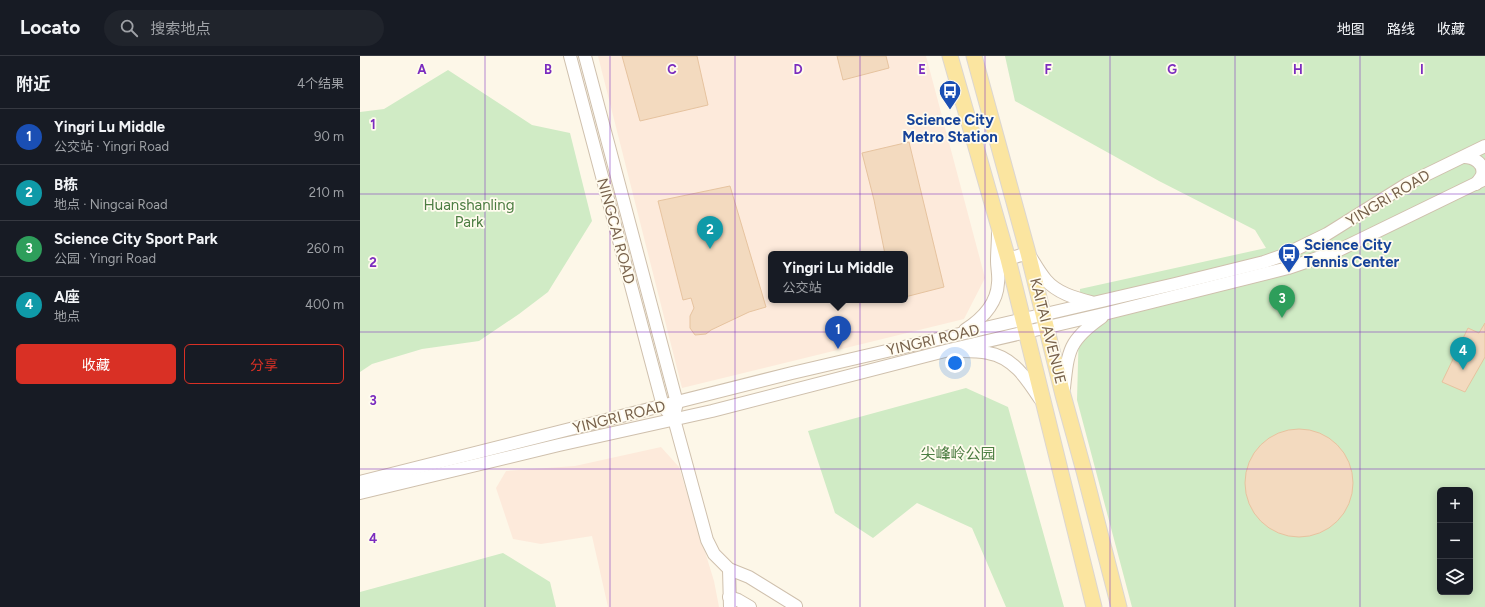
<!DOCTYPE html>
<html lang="zh">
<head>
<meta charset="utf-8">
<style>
	:root { --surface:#171b24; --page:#20242c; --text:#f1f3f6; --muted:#9ea1a6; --line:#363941; --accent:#d93025 }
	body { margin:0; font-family:Figtree,"Noto Sans SC",sans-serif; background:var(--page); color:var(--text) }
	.controls { position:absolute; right:12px; bottom:12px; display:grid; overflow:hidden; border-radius:6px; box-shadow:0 2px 10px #0003 }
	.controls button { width:36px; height:36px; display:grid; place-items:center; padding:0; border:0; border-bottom:1px solid var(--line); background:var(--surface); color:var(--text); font:20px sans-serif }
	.you { position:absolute; left:595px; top:307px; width:14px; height:14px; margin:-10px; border:3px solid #fff; border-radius:50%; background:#1a73e8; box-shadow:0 0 0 6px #1a73e833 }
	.badge { display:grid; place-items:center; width:26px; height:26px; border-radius:50%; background:var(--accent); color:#fff; font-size:13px; font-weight:700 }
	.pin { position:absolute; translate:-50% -33px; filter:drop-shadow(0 1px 2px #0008) }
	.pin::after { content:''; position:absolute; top:21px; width:14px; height:12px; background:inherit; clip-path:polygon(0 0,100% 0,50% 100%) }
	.popup { position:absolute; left:408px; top:195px; width:140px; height:52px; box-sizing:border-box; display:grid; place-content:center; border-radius:6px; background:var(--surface); filter:drop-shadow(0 1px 3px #0005); font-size:13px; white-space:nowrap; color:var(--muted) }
	.popup b { font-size:15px; color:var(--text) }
	.popup::after { content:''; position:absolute; left:50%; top:100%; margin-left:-8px; border:8px solid transparent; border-top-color:var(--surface) }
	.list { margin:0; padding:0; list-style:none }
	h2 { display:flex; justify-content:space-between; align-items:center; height:52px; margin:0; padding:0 16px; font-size:17px }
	h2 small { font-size:13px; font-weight:400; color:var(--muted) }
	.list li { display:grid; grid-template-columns:26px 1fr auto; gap:12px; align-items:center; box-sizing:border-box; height:56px; padding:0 16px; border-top:1px solid var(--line) }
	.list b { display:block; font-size:15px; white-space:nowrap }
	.list p { margin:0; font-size:13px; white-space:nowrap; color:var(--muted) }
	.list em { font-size:13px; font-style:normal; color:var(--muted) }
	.actions { display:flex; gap:8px; padding:12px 16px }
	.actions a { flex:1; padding:9px 0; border:1px solid var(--accent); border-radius:6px; text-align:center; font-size:14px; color:var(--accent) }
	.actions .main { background:var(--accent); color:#fff }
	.icon { flex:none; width:22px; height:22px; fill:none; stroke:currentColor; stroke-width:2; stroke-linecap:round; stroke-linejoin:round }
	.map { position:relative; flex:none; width:1125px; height:551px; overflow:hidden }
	header { display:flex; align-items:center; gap:24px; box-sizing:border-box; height:56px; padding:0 20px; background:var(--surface); border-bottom:1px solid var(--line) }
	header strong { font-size:19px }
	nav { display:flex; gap:22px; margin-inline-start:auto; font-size:14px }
	.search { width:280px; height:36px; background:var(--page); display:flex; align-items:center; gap:10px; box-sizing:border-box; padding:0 14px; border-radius:22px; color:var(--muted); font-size:15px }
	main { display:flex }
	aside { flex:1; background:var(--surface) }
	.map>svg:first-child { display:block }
	.commercial { fill:#fdeadb; fill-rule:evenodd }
	.green { fill:#d0ebc5; fill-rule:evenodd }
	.building { fill:#f3dabf; stroke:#e6c39f }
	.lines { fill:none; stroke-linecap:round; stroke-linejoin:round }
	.minor-casing { stroke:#cfc0ad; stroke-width:14 }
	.major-casing { stroke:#dcd6d0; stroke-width:17 }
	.minor { stroke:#fff; stroke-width:12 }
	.major { stroke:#fbe5a0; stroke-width:15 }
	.grid { fill:none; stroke:#7b2cbf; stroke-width:1; stroke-opacity:0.55 }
	.labels { text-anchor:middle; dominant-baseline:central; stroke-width:3.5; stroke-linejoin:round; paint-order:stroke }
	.transit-label { font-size:15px; font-weight:bold; fill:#164399; stroke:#fffbee }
	.street-label { font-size:15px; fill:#77614b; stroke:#fffbee }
	.park-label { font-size:15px; fill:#4c7d42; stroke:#fffbee }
	.grid-label { font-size:13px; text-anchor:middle; font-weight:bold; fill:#7b2cbf; stroke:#fffbee; stroke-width:3.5; stroke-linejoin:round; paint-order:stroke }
</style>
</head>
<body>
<header>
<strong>Locato</strong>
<div class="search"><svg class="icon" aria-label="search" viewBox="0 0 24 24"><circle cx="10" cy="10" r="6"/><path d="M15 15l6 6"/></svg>搜索地点</div>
<nav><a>地图</a><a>路线</a><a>收藏</a></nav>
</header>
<main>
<aside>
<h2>附近<small>4个结果</small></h2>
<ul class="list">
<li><span class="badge" style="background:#1a4fb4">1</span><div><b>Yingri Lu Middle</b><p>公交站 · Yingri Road</p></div><em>90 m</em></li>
<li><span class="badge" style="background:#0f9aa8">2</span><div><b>B栋</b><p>地点 · Ningcai Road</p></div><em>210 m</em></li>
<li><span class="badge" style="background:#2e9e5b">3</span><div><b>Science City Sport Park</b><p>公园 · Yingri Road</p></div><em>260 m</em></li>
<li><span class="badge" style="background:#0f9aa8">4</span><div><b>A座</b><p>地点</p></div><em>400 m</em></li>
</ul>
<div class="actions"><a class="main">收藏</a><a>分享</a></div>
</aside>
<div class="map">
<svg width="1125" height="551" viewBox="0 0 1125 551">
	<rect width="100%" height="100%" fill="#fdf7e8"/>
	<!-- commercial -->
	<g class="commercial">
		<path d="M 238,0 L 566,0 L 625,222 L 604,263 L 322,332 ZM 411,198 L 545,198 L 545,244 L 411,244 Z"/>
		<path d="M 301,391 L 319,411 L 354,525 L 359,551 L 248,551 L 232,480 L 181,488 L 153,483 L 136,432 L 146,415 L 215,410 Z"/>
	</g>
	<!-- green -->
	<g class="green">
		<path d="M 645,0 L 1125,0 L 1125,551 L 772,551 L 717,344 L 720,233 L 906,192 L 895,174 L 799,125 L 655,45 ZM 1080,434 L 1110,434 L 1110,536 L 1080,536 Z"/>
		<path d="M 88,14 L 172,69 L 210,77 L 232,165 L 188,236 L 159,258 L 119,285 L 62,293 L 12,308 L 0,316 L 0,56 L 24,53 Z"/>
		<path d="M 606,332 L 648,351 L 704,551 L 646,551 L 612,472 L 557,447 L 513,482 L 475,457 L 448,375 Z"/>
		<path d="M 143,497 L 190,526 L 196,551 L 0,551 L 0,536 Z"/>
	</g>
	<!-- building -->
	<g class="building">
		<path d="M 262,0 L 337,0 L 348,49 L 280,65 Z"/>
		<path d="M 477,0 L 526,0 L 529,12 L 483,24 Z"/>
		<path d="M 549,86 L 584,231 L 545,241 L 545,198 L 525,198 L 514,144 L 502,97 Z"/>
		<path d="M 370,130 L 406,251 L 389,256 L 351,274 L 346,278 L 335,279 L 330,272 L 330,260 L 334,252 L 331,242 L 323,244 L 298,145 Z"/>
		<path d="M 1125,267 L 1125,301 L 1105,336 L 1082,326 L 1108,272 L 1119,277 Z"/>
		<circle cx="939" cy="427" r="54"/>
	</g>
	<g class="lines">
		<!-- minor casing -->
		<g class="minor-casing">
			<g id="minor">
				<path d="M 210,0 L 303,350 L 314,363 L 347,484 L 354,498 L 369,513 L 389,521 L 436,550"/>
				<path d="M 225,0 L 317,347 L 315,355"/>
				<path d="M 1104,101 C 1113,101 1125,107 1122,119 C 1121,122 1118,125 1116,128"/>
				<path d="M 648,203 L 668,197 C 674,206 679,216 686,224 C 697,237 715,242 731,246"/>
				<path d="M 605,274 C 622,263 637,248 638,227 C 639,220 637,212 637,205 C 637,196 638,186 638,177"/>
				<path d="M 602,295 C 611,295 619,295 628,297 C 653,301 667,323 680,343"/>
				<path d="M 704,332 C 708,294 709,284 742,261"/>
				<path d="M 0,426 L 432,317 L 815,228 L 904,206 L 924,199 L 967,178 L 1047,128 L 1125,90"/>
				<path d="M 0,437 L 199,389 L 352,355 L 589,294 L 748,257 L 928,212 L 975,196 L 1125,123"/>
				<path d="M 369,513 L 370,551"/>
				<path d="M 369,541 L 378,544 L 390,551"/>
			</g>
		</g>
		<!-- major casing -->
		<g class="major-casing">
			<g id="major">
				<path d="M 590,0 L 648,203 L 734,551"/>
				<path d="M 614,0 L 668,197 L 703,339 L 724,415 L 759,551"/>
			</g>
		</g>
		<!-- minor -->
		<use href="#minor" class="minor"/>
		<!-- major -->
		<use href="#major" class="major"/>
	</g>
	<!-- grid -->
	<path class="grid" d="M 125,0 L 125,551M 250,0 L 250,551M 375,0 L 375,551M 500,0 L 500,551M 625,0 L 625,551M 750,0 L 750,551M 875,0 L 875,551M 1000,0 L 1000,551M 0,138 L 1125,138M 0,276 L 1125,276M 0,413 L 1125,413"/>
	<!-- icons -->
	<defs>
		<g id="bus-pin" transform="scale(1.15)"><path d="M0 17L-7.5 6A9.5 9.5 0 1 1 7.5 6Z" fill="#1a4fb4" stroke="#fffbee"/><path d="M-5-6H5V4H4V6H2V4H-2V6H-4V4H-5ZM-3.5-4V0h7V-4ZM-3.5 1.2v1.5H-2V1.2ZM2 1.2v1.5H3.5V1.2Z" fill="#fff"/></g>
	</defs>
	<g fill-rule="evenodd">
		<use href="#bus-pin" x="590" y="35"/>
		<use href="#bus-pin" x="929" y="198"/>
	</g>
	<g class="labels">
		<!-- transit labels -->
		<g class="transit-label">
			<text x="590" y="64">Science City<tspan x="590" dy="17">Metro Station</tspan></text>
			<text x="944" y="189" text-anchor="start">Science City<tspan x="944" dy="17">Tennis Center</tspan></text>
		</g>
		<!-- street labels -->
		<g class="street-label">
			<text transform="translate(1028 142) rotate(-31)">YINGRI ROAD</text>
			<text transform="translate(256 175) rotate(75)">NINGCAI ROAD</text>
			<text transform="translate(688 275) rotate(76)">KAITAI AVENUE</text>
			<text transform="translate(573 284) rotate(-13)">YINGRI ROAD</text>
			<text transform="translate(259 361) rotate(-14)">YINGRI ROAD</text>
		</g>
		<!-- park labels -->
		<g class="park-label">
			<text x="109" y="149">Huanshanling<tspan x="109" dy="17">Park</tspan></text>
			<text x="598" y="398">尖峰岭公园</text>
		</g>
	</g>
	<g class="grid-label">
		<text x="62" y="18">A</text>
		<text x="188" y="18">B</text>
		<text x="312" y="18">C</text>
		<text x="438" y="18">D</text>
		<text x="562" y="18">E</text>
		<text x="688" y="18">F</text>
		<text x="812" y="18">G</text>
		<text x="938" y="18">H</text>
		<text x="1062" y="18">I</text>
		<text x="13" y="73">1</text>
		<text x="13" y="211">2</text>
		<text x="13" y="349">3</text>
		<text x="13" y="487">4</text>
	</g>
</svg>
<div class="controls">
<button>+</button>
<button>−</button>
<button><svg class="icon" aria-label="layers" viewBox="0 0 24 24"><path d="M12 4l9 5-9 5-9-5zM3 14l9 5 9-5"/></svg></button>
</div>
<div class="you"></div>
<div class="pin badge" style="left:478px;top:293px;background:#1a4fb4">1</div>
<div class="popup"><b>Yingri Lu Middle</b>公交站</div>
<div class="pin badge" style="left:350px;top:193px;background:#0f9aa8">2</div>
<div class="pin badge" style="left:922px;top:262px;background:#2e9e5b">3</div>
<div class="pin badge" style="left:1103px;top:314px;background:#0f9aa8">4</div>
</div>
</main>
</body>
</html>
